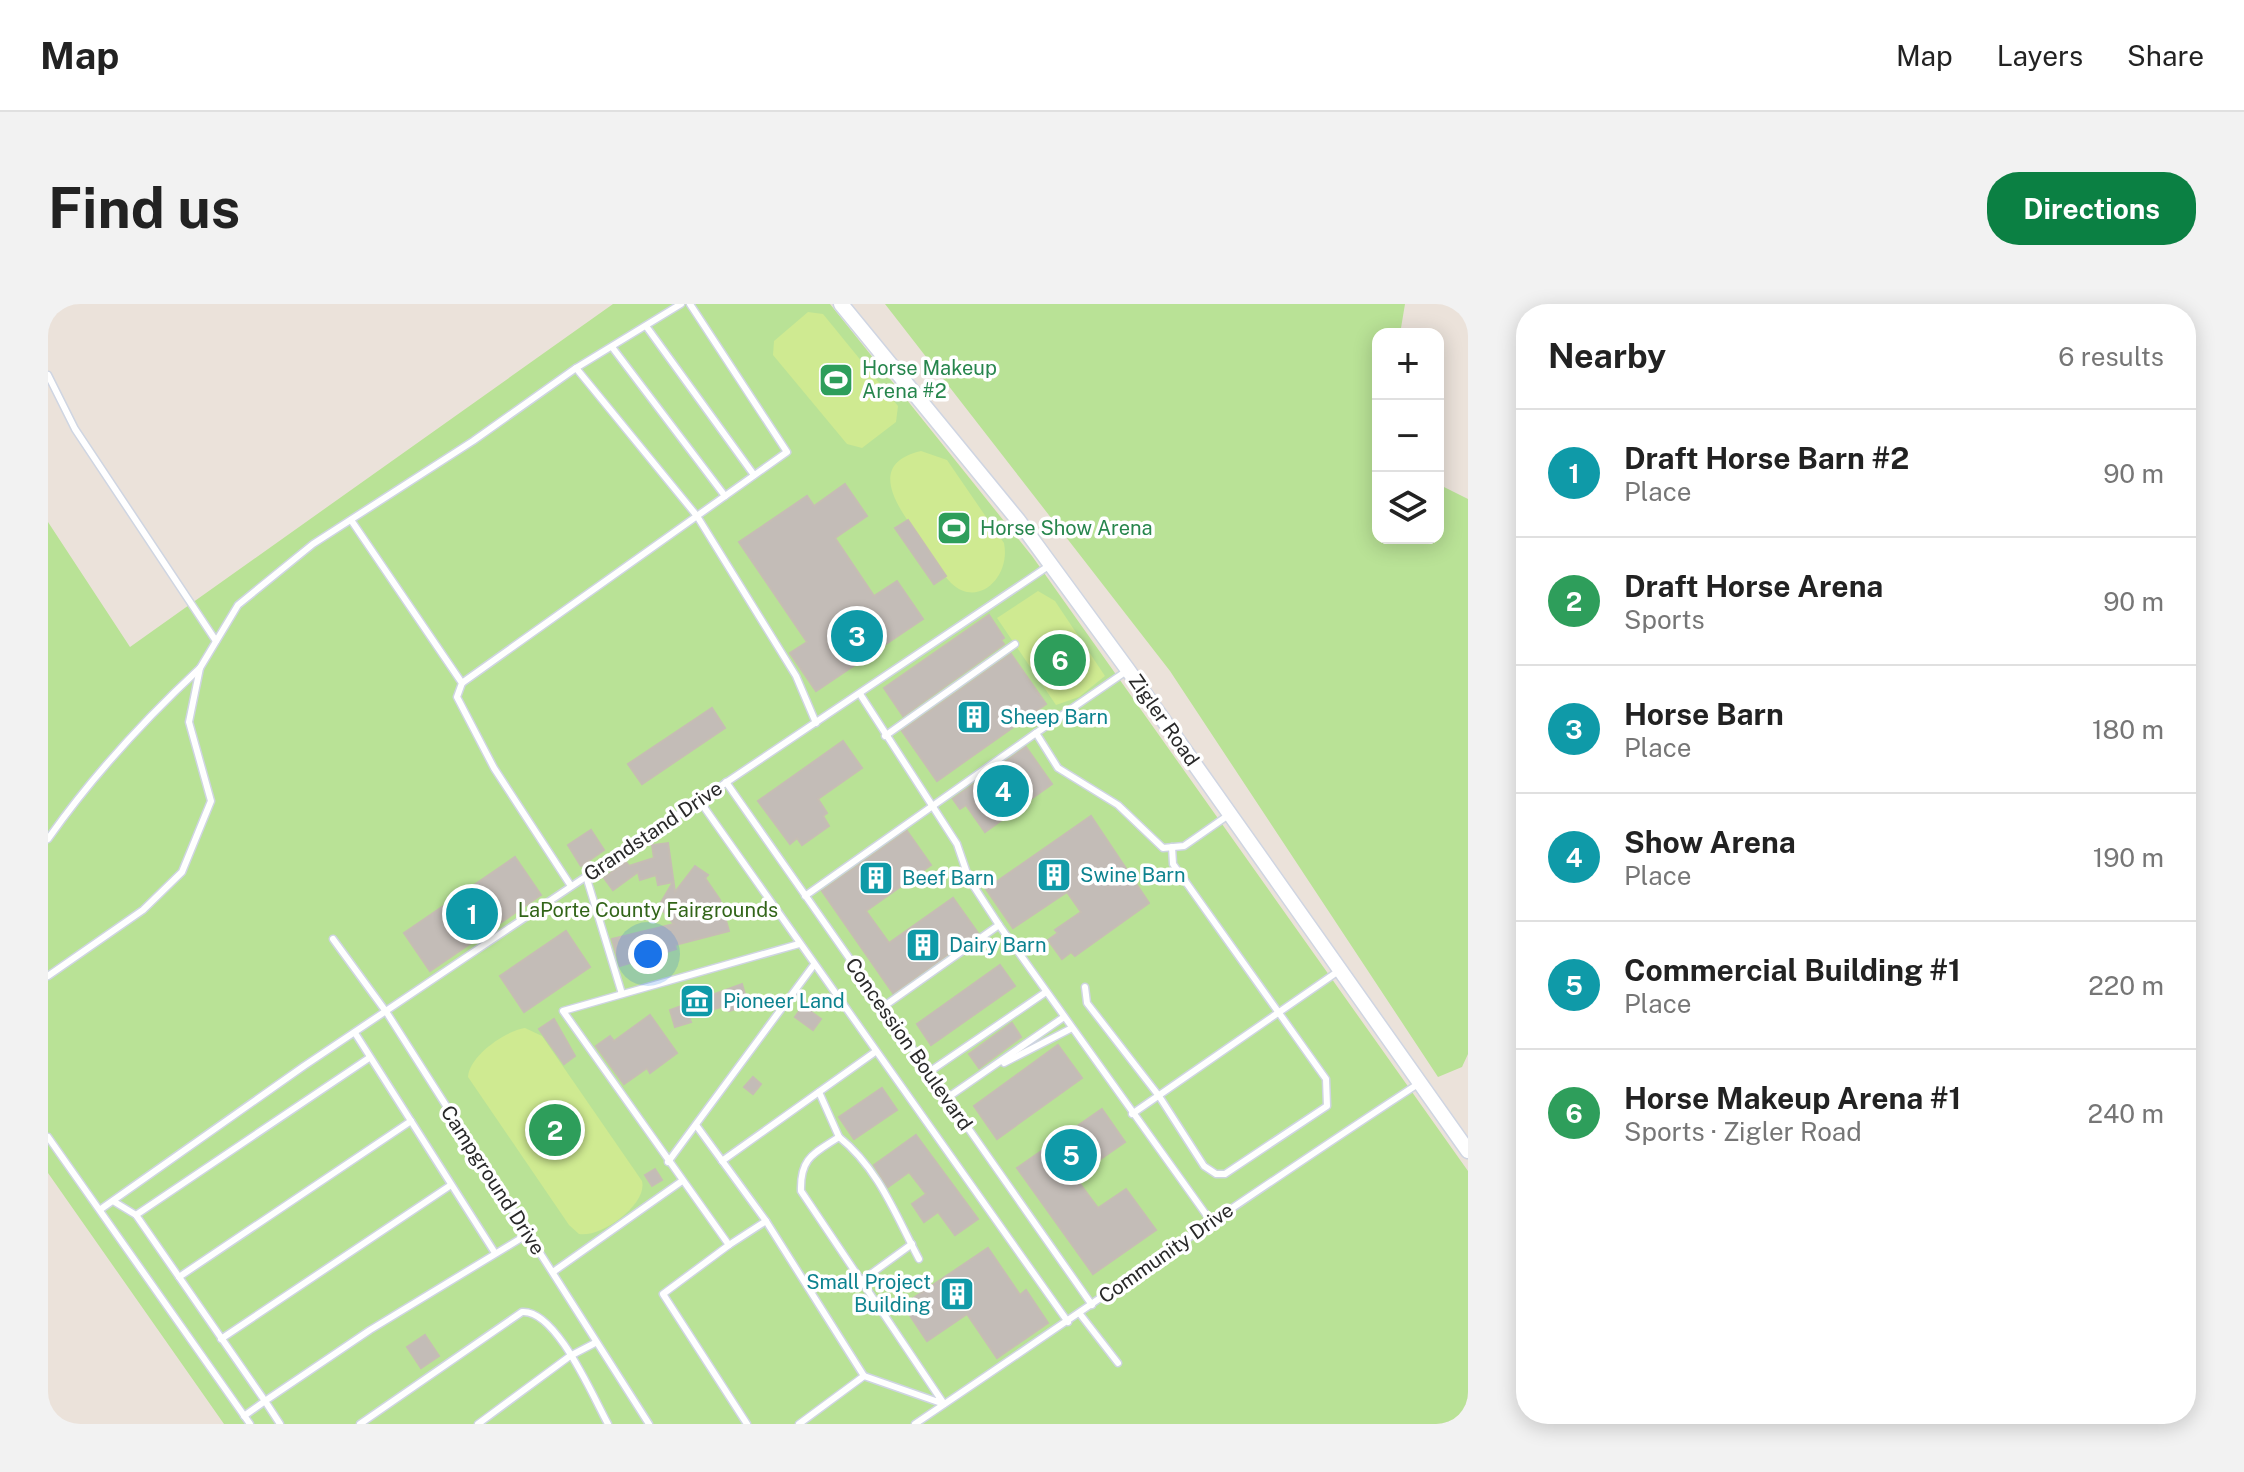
<!DOCTYPE html>
<html lang="en">
<head>
<meta charset="utf-8">
<style>
	:root { --surface:#fff; --page:#f2f2f2; --text:#222; --muted:#767676; --line:#e0e0e0; --accent:#0b8043 }
	body { margin:0; font-family:"Public Sans",sans-serif; background:var(--page); color:var(--text) }
	.controls { position:absolute; right:24px; top:24px; display:grid; overflow:hidden; border-radius:16px; box-shadow:0 4px 20px #0003 }
	.controls button { width:72px; height:72px; display:grid; place-items:center; padding:0; border:0; border-bottom:2px solid var(--line); background:var(--surface); color:var(--text); font:40px sans-serif }
	.you { position:absolute; left:600px; top:650px; width:28px; height:28px; margin:-20px; border:6px solid #fff; border-radius:50%; background:#1a73e8; box-shadow:0 0 0 12px #1a73e833 }
	.badge { display:grid; place-items:center; width:52px; height:52px; border-radius:50%; background:var(--accent); color:#fff; font-size:26px; font-weight:700 }
	.pin { position:absolute; translate:-50% -50%; border:4px solid #fff; box-shadow:0 2px 8px #0006 }
	.list { margin:0; padding:0; list-style:none }
	h2 { display:flex; justify-content:space-between; align-items:center; height:104px; margin:0; padding:0 32px; font-size:34px }
	h2 small { font-size:26px; font-weight:400; color:var(--muted) }
	.list li { display:grid; grid-template-columns:52px 1fr auto; gap:24px; align-items:center; box-sizing:border-box; height:128px; padding:0 32px; border-top:2px solid var(--line) }
	.list b { display:block; font-size:30px; white-space:nowrap }
	.list p { margin:0; font-size:26px; white-space:nowrap; color:var(--muted) }
	.list em { font-size:26px; font-style:normal; color:var(--muted) }
	.icon { flex:none; width:44px; height:44px; fill:none; stroke:currentColor; stroke-width:2; stroke-linecap:round; stroke-linejoin:round }
	.map { position:relative; flex:none; width:1420px; height:1120px; overflow:hidden; border-radius:32px }
	header { display:flex; align-items:center; gap:48px; box-sizing:border-box; height:112px; padding:0 40px; background:var(--surface); border-bottom:2px solid var(--line) }
	header strong { font-size:38px }
	nav { display:flex; gap:44px; margin-inline-start:auto; font-size:28px }
	.intro { display:flex; align-items:center; justify-content:space-between; box-sizing:border-box; height:192px; padding:0 48px }
	h1 { margin:0; font-size:56px }
	.button { padding:20px 36px; border-radius:32px; background:var(--accent); color:#fff; font-size:28px; font-weight:700 }
	main { display:flex; gap:48px; padding:0 48px }
	aside { flex:1; background:var(--surface); border-radius:32px; box-shadow:0 4px 20px #0003 }
	.map>svg:first-child { display:block }
	.green { fill:#b9e296 }
	.pitch { fill:#cfea91 }
	.building { fill:#c3bcb7; stroke:#c6bdb4; stroke-width:2 }
	.lines { fill:none; stroke-linecap:round; stroke-linejoin:round }
	.service-casing { stroke:#cfd5e2; stroke-width:9 }
	.tertiary-casing { stroke:#cfd5e2; stroke-width:17 }
	.service { stroke:#fff; stroke-width:6 }
	.tertiary { stroke:#fff; stroke-width:14 }
	.labels { text-anchor:middle; dominant-baseline:central; stroke-width:7; stroke-linejoin:round; paint-order:stroke }
	.leisure-label { font-size:20px; fill:#27864d; stroke:#fff; text-anchor:start }
	.culture-label { font-size:20px; fill:#0d838f; stroke:#fff; text-anchor:start }
	.street-label { font-size:20px; fill:#292929; stroke:#fff }
	.park-label { font-size:20px; fill:#326519; stroke:#fff }
</style>
</head>
<body>
<header>
<strong>Map</strong>
<nav><a>Map</a><a>Layers</a><a>Share</a></nav>
</header>
<div class="intro"><h1>Find us</h1><a class="button">Directions</a></div>
<main>
<div class="map">
<svg width="1420" height="1120" viewBox="0 0 1420 1120">
	<rect width="100%" height="100%" fill="#ebe2da"/>
	<!-- green -->
	<g class="green">
		<path d="M 565,0 L 782,0 L 984,252 L 1420,867 L 1420,1120 L 176,1120 L 0,869 L 0,218 L 82,343 Z"/>
		<path d="M 837,0 L 1357,0 L 1352,30 L 1330,30 L 1330,234 L 1390,234 L 1390,180 L 1420,195 L 1420,750 L 1414,763 L 1390,773 L 1122,367 Z"/>
	</g>
	<!-- pitch -->
	<g class="pitch">
		<path d="M 760,8 L 775,10 L 850,102 L 848,118 L 814,144 L 799,140 L 725,51 L 726,37 Z"/>
		<path d="M 873,147 L 899,156 L 956,239 C 963,273 930,305 903,279 C 892,268 884,250 875,238 C 856,211 813,161 873,147 Z"/>
		<path d="M 990,287 L 1007,297 L 1057,372 L 1031,393 L 1008,401 L 949,314 Z"/>
		<path d="M 477,724 L 494,732 L 594,877 C 600,900 553,934 531,930 L 521,921 L 420,773 C 421,752 457,727 477,724 Z"/>
	</g>
	<!-- building -->
	<g class="building">
		<path d="M 797,180 L 819,212 L 787,234 L 826,292 L 849,277 L 875,315 L 768,387 L 742,349 L 759,338 L 691,238 L 759,192 L 766,202 Z"/>
		<path d="M 860,216 L 898,272 L 886,280 L 847,224 Z"/>
		<path d="M 941,311 L 956,334 L 953,336 L 956,340 L 855,412 L 836,384 Z"/>
		<path d="M 963,350 L 998,400 L 889,477 L 854,427 Z"/>
		<path d="M 664,404 L 677,424 L 594,480 L 580,460 Z"/>
		<path d="M 795,437 L 814,464 L 770,495 L 779,509 L 775,512 L 781,522 L 754,541 L 749,534 L 742,540 L 710,497 Z"/>
		<path d="M 978,443 L 1004,480 L 937,528 L 918,501 L 912,505 L 905,495 Z"/>
		<path d="M 1043,512 L 1101,599 L 1027,652 L 1023,648 L 1014,655 L 1000,636 L 1010,629 L 1007,626 L 1033,608 L 1019,588 L 965,624 L 938,585 Z"/>
		<path d="M 543,526 L 556,546 L 533,562 L 520,541 Z"/>
		<path d="M 859,527 L 883,561 L 818,607 L 841,639 L 905,594 L 930,629 L 845,689 L 774,587 Z"/>
		<path d="M 620,539 L 627,588 L 647,562 L 660,571 L 657,574 L 672,596 L 681,627 L 627,641 L 628,645 L 572,662 L 564,635 L 626,620 L 611,602 L 625,578 L 610,581 L 608,571 L 592,576 L 590,568 L 565,586 L 556,574 L 578,558 L 581,562 L 606,554 L 604,541 Z"/>
		<path d="M 467,553 L 493,591 L 382,667 L 356,629 Z"/>
		<path d="M 518,627 L 542,663 L 476,708 L 452,672 Z"/>
		<path d="M 952,661 L 967,682 L 883,741 L 869,720 Z"/>
		<path d="M 694,680 L 700,701 L 681,707 L 679,701 L 641,713 L 643,718 L 627,723 L 622,706 Z"/>
		<path d="M 755,702 L 773,715 L 765,726 L 747,713 Z"/>
		<path d="M 602,711 L 629,749 L 602,769 L 599,764 L 576,780 L 548,742 L 562,732 L 566,737 Z"/>
		<path d="M 506,715 L 527,752 L 516,760 L 491,725 Z"/>
		<path d="M 964,719 L 973,733 L 931,764 L 921,750 Z"/>
		<path d="M 1010,741 L 1034,774 L 949,835 L 926,802 Z"/>
		<path d="M 705,773 L 713,780 L 705,790 L 696,783 Z"/>
		<path d="M 834,784 L 849,806 L 806,835 L 791,813 Z"/>
		<path d="M 1054,805 L 1077,838 L 1027,873 L 1050,904 L 1078,885 L 1108,926 L 1045,970 L 969,864 Z"/>
		<path d="M 868,831 L 930,915 L 907,931 L 890,908 L 876,918 L 864,900 L 878,890 L 861,868 L 840,883 L 826,861 Z"/>
		<path d="M 607,865 L 614,876 L 604,882 L 597,871 Z"/>
		<path d="M 940,944 L 972,991 L 978,986 L 1000,1019 L 949,1054 L 919,1010 L 879,1037 L 855,1001 Z"/>
		<path d="M 377,1031 L 391,1052 L 373,1064 L 359,1043 Z"/>
	</g>
	<g class="lines">
		<!-- service casing -->
		<g class="service-casing">
			<g id="service">
				<path d="M 598,22 L 706,171"/>
				<path d="M 564,43 L 677,192"/>
				<path d="M 528,64 L 649,212 L 748,372 L 768,419"/>
				<path d="M 0,71 L 27,125 L 168,337"/>
				<path d="M 303,216 L 414,379 L 409,393 L 446,464 L 523,582"/>
				<path d="M 1080,366 L 988,429 L 1010,464 L 1070,501 L 1115,544 L 1136,542 L 1182,510"/>
				<path d="M 414,379 L 739,148 L 642,0"/>
				<path d="M 812,390 L 909,540 L 921,575 L 951,621 L 1162,916"/>
				<path d="M 837,432 L 967,340"/>
				<path d="M 678,478 L 1044,1001"/>
				<path d="M 651,496 L 1020,1018"/>
				<path d="M 0,535 C 45,471 95,417 152,364"/>
				<path d="M 538,572 L 574,690"/>
				<path d="M 757,592 L 988,429"/>
				<path d="M 285,635 L 339,709 L 601,1120"/>
				<path d="M 0,672 L 95,606 L 134,568 L 163,497 L 141,418 L 152,364 L 190,301 L 265,240 L 425,137 L 528,64 L 633,0"/>
				<path d="M 1037,683 L 1039,699 L 1111,792 L 1156,862 L 1168,870 L 1177,870 L 1279,802 L 1278,775 L 1125,560 L 1124,543"/>
				<path d="M 835,703 L 951,621"/>
				<path d="M 307,729 L 447,949"/>
				<path d="M 956,759 L 1024,724"/>
				<path d="M 881,768 L 998,688"/>
				<path d="M 771,788 L 791,833 C 765,850 752,854 753,887 L 896,1100 L 816,1072"/>
				<path d="M 899,794 L 1016,713"/>
				<path d="M 1084,810 L 1292,666"/>
				<path d="M 648,821 L 718,917 L 681,941 L 515,707 L 751,640"/>
				<path d="M 0,833 L 202,1120"/>
				<path d="M 791,833 C 831,865 848,912 871,955"/>
				<path d="M 674,857 L 827,748"/>
				<path d="M 620,858 L 765,662"/>
				<path d="M 65,897 L 88,911 L 217,1097 L 196,1112"/>
				<path d="M 53,905 L 256,762 L 1002,261"/>
				<path d="M 88,911 L 321,754"/>
				<path d="M 718,917 L 816,1072 L 751,1120"/>
				<path d="M 681,941 L 615,990 L 699,1120"/>
				<path d="M 505,968 L 634,877"/>
				<path d="M 131,973 L 363,817"/>
				<path d="M 813,977 L 864,940"/>
				<path d="M 1032,1010 L 1070,1059"/>
				<path d="M 173,1035 L 403,881"/>
				<path d="M 232,1120 L 217,1097 L 322,1026 L 480,930"/>
				<path d="M 312,1120 L 474,1008 C 508,1005 545,1093 560,1120"/>
				<path d="M 430,1120 L 522,1052 L 547,1039"/>
				<path d="M 867,1120 C 1035,1007 1200,891 1370,780"/>
			</g>
		</g>
		<!-- tertiary casing -->
		<g class="tertiary-casing">
			<path id="tertiary" d="M 793,0 L 970,216 L 1080,366 L 1420,847"/>
		</g>
		<!-- service -->
		<use href="#service" class="service"/>
		<!-- tertiary -->
		<use href="#tertiary" class="tertiary"/>
	</g>
	<!-- icons -->
	<defs>
		<g id="stadium-square" transform="scale(1.8)"><rect x="-9" y="-9" width="18" height="18" rx="4" fill="#2e9e5b" stroke="#fff"/><path d="M0-5a6.5 5 0 1 0 0 10a6.5 5 0 1 0 0-10ZM-3.5-1.8h7v3.6h-7Z" fill="#fff"/></g>
		<g id="building-square" transform="scale(1.8)"><rect x="-9" y="-9" width="18" height="18" rx="4" fill="#0f9aa8" stroke="#fff"/><path d="M-4-6H4V6H1V3H-1V6H-4ZM-2.5-4.3h1.7v1.8h-1.7ZM.8-4.3h1.7v1.8H.8ZM-2.5-1h1.7V.8h-1.7ZM.8-1h1.7V.8H.8Z" fill="#fff"/></g>
		<g id="museum-square" transform="scale(1.8)"><rect x="-9" y="-9" width="18" height="18" rx="4" fill="#0f9aa8" stroke="#fff"/><path d="M0-6L6-3V-2H-6V-3ZM-5-1h2V3h-2ZM-1-1h2V3h-2ZM3-1h2V3H3ZM-6 4H6V6H-6Z" fill="#fff"/></g>
	</defs>
	<g fill-rule="evenodd">
		<use href="#stadium-square" x="788" y="76"/>
		<use href="#stadium-square" x="906" y="224"/>
		<use href="#building-square" x="926" y="413"/>
		<use href="#building-square" x="1006" y="571"/>
		<use href="#building-square" x="828" y="574"/>
		<use href="#building-square" x="875" y="641"/>
		<use href="#museum-square" x="649" y="697"/>
		<use href="#building-square" x="909" y="990"/>
	</g>
	<g class="labels">
		<!-- leisure labels -->
		<g class="leisure-label">
			<text x="814" y="64">Horse Makeup<tspan x="814" dy="23">Arena #2</tspan></text>
			<text x="932" y="224">Horse Show Arena</text>
		</g>
		<!-- culture labels -->
		<g class="culture-label">
			<text x="952" y="413">Sheep Barn</text>
			<text x="1032" y="571">Swine Barn</text>
			<text x="854" y="574">Beef Barn</text>
			<text x="901" y="641">Dairy Barn</text>
			<text x="675" y="697">Pioneer Land</text>
			<text x="883" y="978" text-anchor="end">Small Project<tspan x="883" dy="23">Building</tspan></text>
		</g>
		<!-- street labels -->
		<g class="street-label">
			<text transform="translate(1116 416) rotate(55)">Zigler Road</text>
			<text transform="translate(605 527) rotate(-34)">Grandstand Drive</text>
			<text transform="translate(861 740) rotate(55)">Concession Boulevard</text>
			<text transform="translate(445 876) rotate(57)">Campground Drive</text>
			<text transform="translate(1118 949) rotate(-35)">Community Drive</text>
		</g>
		<!-- park labels -->
		<g class="park-label">
			<text x="600" y="606">LaPorte County Fairgrounds</text>
		</g>
	</g>
</svg>
<div class="controls">
<button>+</button>
<button>−</button>
<button><svg class="icon" aria-label="layers" viewBox="0 0 24 24"><path d="M12 4l9 5-9 5-9-5zM3 14l9 5 9-5"/></svg></button>
</div>
<div class="you"></div>
<div class="pin badge" style="left:424px;top:610px;background:#0f9aa8">1</div>
<div class="pin badge" style="left:507px;top:826px;background:#2e9e5b">2</div>
<div class="pin badge" style="left:809px;top:332px;background:#0f9aa8">3</div>
<div class="pin badge" style="left:955px;top:487px;background:#0f9aa8">4</div>
<div class="pin badge" style="left:1023px;top:851px;background:#0f9aa8">5</div>
<div class="pin badge" style="left:1012px;top:356px;background:#2e9e5b">6</div>
</div>
<aside>
<h2>Nearby<small>6 results</small></h2>
<ul class="list">
<li><span class="badge" style="background:#0f9aa8">1</span><div><b>Draft Horse Barn #2</b><p>Place</p></div><em>90 m</em></li>
<li><span class="badge" style="background:#2e9e5b">2</span><div><b>Draft Horse Arena</b><p>Sports</p></div><em>90 m</em></li>
<li><span class="badge" style="background:#0f9aa8">3</span><div><b>Horse Barn</b><p>Place</p></div><em>180 m</em></li>
<li><span class="badge" style="background:#0f9aa8">4</span><div><b>Show Arena</b><p>Place</p></div><em>190 m</em></li>
<li><span class="badge" style="background:#0f9aa8">5</span><div><b>Commercial Building #1</b><p>Place</p></div><em>220 m</em></li>
<li><span class="badge" style="background:#2e9e5b">6</span><div><b>Horse Makeup Arena #1</b><p>Sports · Zigler Road</p></div><em>240 m</em></li>
</ul>
</aside>
</main>
</body>
</html>
